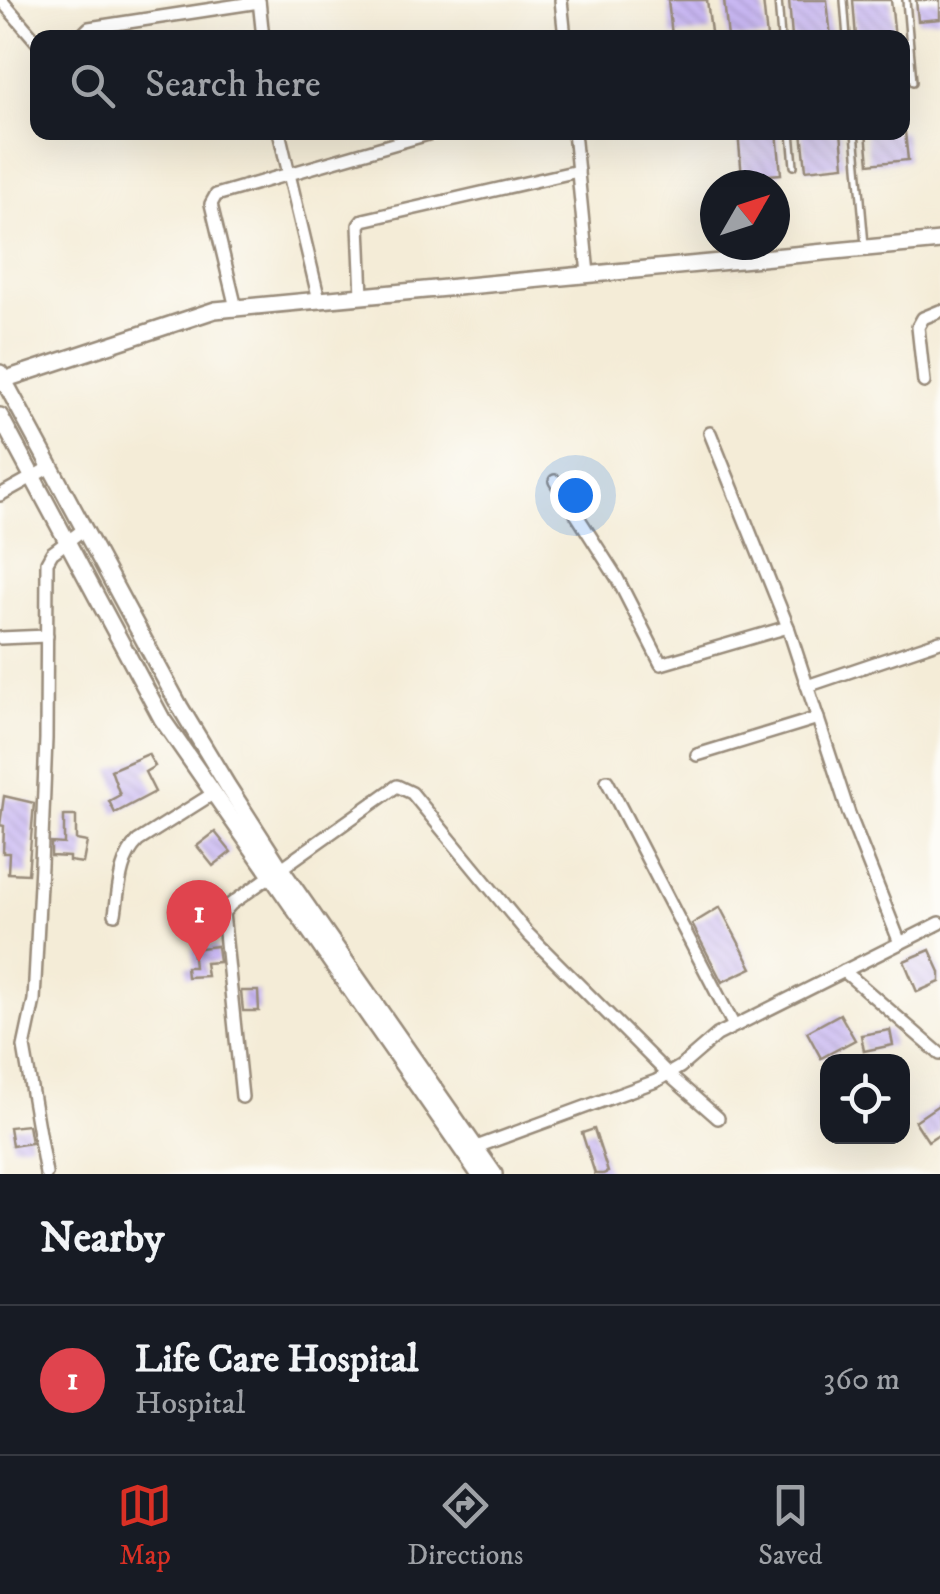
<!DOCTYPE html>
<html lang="en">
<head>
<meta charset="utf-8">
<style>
	:root { --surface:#171b24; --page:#20242c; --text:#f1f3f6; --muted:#9ea1a6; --line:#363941; --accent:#d93025 }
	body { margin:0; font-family:"IM FELL DW Pica",serif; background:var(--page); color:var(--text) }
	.controls { position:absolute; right:30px; bottom:30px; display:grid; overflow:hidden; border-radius:20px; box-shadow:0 10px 40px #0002 }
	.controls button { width:90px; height:90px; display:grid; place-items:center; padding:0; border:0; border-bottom:2px solid var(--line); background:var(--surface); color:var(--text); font:50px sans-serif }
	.compass { position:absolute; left:700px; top:170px; width:90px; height:90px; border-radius:50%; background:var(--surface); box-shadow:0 10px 40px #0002; rotate:51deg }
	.you { position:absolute; left:575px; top:495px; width:35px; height:35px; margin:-25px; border:8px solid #fff; border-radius:50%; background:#1a73e8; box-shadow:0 0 0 15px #1a73e833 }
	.badge { display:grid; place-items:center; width:65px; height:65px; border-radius:50%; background:var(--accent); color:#fff; font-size:32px; font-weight:700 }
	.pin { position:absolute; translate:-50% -82px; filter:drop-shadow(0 2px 5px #0008) }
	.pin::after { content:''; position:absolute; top:52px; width:35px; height:30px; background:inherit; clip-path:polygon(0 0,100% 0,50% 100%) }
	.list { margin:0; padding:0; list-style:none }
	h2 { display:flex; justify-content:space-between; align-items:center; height:130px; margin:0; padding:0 40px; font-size:42px }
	h2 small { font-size:32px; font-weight:400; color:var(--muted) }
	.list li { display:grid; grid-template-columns:65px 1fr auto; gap:30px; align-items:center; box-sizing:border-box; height:150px; padding:0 40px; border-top:2px solid var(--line) }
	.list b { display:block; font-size:38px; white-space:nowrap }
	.list p { margin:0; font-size:32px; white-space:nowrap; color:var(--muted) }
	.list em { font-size:32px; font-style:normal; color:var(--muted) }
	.icon { flex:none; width:55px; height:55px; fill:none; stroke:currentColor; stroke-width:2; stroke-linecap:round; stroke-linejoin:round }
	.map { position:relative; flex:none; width:940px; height:1174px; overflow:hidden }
	.search { position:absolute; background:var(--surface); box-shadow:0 10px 40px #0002; left:30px; right:30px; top:30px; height:110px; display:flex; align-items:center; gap:25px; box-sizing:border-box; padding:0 35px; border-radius:20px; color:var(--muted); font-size:38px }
	.sheet { height:280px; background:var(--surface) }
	nav { display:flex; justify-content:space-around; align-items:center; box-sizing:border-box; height:140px; border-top:2px solid var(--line); background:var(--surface); font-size:28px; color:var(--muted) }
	nav a { display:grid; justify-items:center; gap:5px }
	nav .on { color:var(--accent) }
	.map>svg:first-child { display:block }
	.building { fill:url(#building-back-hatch) }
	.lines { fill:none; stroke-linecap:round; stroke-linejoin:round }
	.lane-casing { stroke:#988b7a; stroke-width:10 }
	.street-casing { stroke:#988b7a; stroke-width:16 }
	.secondary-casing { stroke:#988b7a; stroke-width:20 }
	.lane { stroke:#fff; stroke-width:5 }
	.street { stroke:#fff; stroke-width:11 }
	.secondary { stroke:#fff; stroke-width:15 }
</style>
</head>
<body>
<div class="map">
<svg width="940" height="1174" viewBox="0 0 940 1174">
	<defs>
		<pattern id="building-back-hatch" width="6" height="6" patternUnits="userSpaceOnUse" patternTransform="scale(2.5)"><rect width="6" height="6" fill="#c9b8f3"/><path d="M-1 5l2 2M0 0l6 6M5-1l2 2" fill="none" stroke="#ae9ed0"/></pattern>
	</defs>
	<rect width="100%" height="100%" fill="#fdfcf7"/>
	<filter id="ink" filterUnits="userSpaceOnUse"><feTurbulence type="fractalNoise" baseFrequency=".01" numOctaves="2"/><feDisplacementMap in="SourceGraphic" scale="20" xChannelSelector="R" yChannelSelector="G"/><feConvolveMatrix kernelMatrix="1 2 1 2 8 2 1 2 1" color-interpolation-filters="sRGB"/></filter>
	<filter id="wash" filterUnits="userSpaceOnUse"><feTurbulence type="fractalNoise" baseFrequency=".0048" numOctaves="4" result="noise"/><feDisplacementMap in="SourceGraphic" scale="40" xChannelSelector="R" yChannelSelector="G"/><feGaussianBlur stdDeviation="2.25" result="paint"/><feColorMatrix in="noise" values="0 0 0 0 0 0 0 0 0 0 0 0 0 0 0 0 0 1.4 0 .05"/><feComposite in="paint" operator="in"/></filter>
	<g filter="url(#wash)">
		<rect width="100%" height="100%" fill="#f4ecd7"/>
		<g id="blocks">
			<!-- building -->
			<g class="building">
				<path d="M 668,0 L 707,0 L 711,32 L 672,36 Z"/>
				<path d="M 724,0 L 763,0 L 767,38 L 728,38 Z"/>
				<path d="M 789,0 L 827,0 L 831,38 L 792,38 Z"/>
				<path d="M 853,0 L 891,0 L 895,38 L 856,38 Z"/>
				<path d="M 916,0 L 940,0 L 940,19 L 918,21 Z"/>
				<path d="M 738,132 L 777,132 L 781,174 L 742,177 Z"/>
				<path d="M 802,132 L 841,132 L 844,166 L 806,170 Z"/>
				<path d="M 866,132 L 905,132 L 908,160 L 869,164 Z"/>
				<path d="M 148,754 L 155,766 L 145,772 L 155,792 L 115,813 L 109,801 L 120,795 L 111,770 Z"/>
				<path d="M 4,796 L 34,803 L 28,874 L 8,873 L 9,853 L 3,853 L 4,826 L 0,825 Z"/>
				<path d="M 64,816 L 76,816 L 76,840 L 87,842 L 83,863 L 69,861 L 69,857 L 51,856 L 51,843 L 64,844 Z"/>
				<path d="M 215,832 L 231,852 L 213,866 L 197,846 Z"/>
				<path d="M 720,907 L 752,968 L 722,982 L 692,924 Z"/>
				<path d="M 217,946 L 219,962 L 205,963 L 207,976 L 187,977 L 186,967 L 194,967 L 192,949 Z"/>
				<path d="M 930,950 L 940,972 L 940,982 L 917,992 L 904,961 Z"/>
				<path d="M 241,991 L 258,991 L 259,1011 L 243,1011 Z"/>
				<path d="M 840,1014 L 855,1040 L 821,1058 L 807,1032 Z"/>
				<path d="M 890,1030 L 893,1045 L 864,1051 L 861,1035 Z"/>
				<path d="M 940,1104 L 940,1133 L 928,1141 L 915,1121 Z"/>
				<path d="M 28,1125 L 31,1143 L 12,1146 L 9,1127 Z"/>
				<path d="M 594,1129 L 608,1172 L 603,1174 L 595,1174 L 582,1133 Z"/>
			</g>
		</g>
	</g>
	<g filter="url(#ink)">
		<use href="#blocks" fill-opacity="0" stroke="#988b7a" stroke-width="2.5"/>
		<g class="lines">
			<!-- lane casing -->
			<g class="lane-casing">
				<g id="lane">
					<path d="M 778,0 L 781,38"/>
					<path d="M 844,0 L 847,38"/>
					<path d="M 906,0 L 913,82"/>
					<path d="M 791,132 L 794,166"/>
					<path d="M 855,132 L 865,245"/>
				</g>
			</g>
			<!-- street casing -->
			<g class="street-casing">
				<g id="street">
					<path d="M 1,0 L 38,43"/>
					<path d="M 259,0 L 263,38"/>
					<path d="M 561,0 L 565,38"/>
					<path d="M 86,38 L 84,33 L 89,28 L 259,2"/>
					<path d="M 279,132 L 319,300"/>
					<path d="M 574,132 L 588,274"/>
					<path d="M 362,296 L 359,225 L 363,220 L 578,171"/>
					<path d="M 236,308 L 211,204 L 216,195 L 435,132"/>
					<path d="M 924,382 L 918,327 L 923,318 L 940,311"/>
					<path d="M 710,433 L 788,627 L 849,814 L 900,943"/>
					<path d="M 555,481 L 617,578 L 661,664 L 788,627"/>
					<path d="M 0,495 L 50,467"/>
					<path d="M 0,638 L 47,636"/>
					<path d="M 807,686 L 940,641"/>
					<path d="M 697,755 L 818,718"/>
					<path d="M 607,781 L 734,1026"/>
					<path d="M 115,914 C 119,889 119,860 138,841 L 214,793"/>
					<path d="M 844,971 L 940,1054"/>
					<path d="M 242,1097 L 223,913 L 231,904 L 397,786 L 412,793 L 528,934 L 669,1075 L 718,1118"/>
					<path d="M 471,1149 L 656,1081 L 680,1067 L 717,1035 L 940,923"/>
					<path d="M 46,1174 L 24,1047 L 34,1000 L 41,865 L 46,739 L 47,562 L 52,553 L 84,529"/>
				</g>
			</g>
			<!-- secondary casing -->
			<g class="secondary-casing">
				<g id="secondary">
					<path d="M 0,373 L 180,707 L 227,785 L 281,869 L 494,1174"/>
					<path d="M 0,381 L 215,310 L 940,241"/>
					<path d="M 0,416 L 162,719 L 479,1174"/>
				</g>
			</g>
			<!-- lane -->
			<use href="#lane" class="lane"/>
			<!-- street -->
			<use href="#street" class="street"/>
			<!-- secondary -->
			<use href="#secondary" class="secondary"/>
		</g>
	</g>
</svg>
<div class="controls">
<button><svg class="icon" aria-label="locate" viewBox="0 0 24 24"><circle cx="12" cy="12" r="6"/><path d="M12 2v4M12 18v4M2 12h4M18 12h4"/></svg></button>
</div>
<svg class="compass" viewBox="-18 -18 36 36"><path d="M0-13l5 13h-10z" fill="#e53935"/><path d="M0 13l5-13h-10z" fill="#9ea1a6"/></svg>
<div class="you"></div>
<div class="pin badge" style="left:199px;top:962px;background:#e0444e">1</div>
<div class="search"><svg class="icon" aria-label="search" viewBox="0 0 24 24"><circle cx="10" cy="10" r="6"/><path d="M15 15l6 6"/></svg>Search here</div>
</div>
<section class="sheet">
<h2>Nearby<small></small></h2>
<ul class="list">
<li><span class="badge" style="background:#e0444e">1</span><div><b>Life Care Hospital</b><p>Hospital</p></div><em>360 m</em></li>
</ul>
</section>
<nav>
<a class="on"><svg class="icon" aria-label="map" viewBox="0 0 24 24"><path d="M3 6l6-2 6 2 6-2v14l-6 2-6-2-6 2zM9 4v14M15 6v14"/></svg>Map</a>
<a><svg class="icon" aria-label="directions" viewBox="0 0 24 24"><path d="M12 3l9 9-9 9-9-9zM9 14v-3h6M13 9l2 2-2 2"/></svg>Directions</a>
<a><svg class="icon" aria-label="saved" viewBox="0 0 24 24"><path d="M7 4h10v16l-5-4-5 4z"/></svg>Saved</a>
</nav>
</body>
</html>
